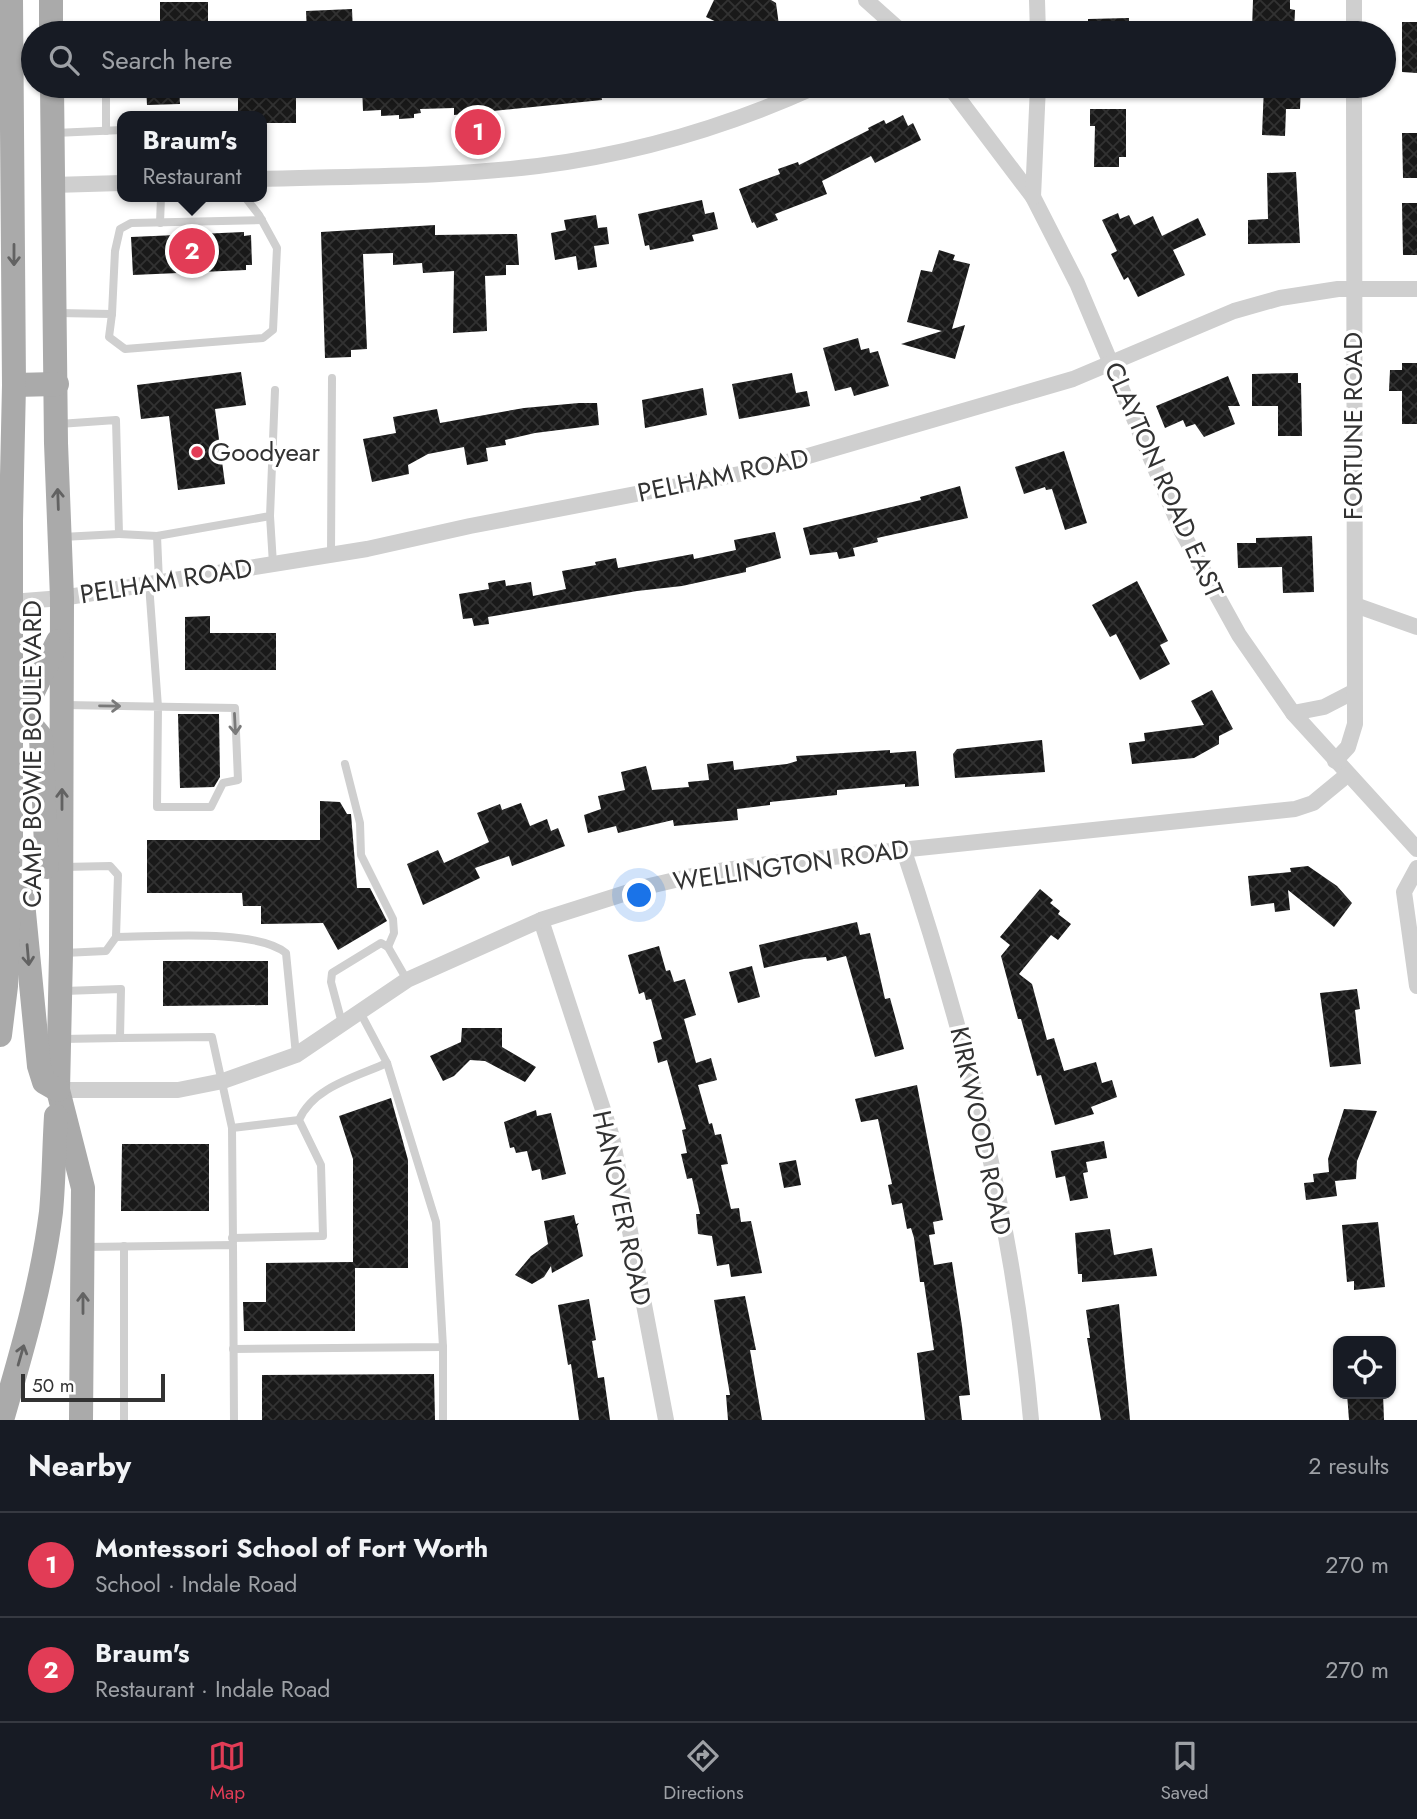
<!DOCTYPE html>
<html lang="en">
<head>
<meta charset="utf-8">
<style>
	:root { --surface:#171b24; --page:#20242c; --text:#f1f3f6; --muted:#9ea1a6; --line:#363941; --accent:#e23c56 }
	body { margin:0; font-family:Jost,sans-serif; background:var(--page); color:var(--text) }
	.controls { position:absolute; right:21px; bottom:21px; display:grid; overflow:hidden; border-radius:14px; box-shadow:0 2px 5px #0004 }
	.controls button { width:63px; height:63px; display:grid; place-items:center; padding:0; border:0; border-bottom:2px solid var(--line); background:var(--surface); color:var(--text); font:35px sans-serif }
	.scale { position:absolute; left:21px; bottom:18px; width:144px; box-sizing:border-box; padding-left:7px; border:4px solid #323232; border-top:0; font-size:19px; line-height:24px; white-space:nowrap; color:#323232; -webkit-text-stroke:5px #fff; paint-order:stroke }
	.you { position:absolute; left:640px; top:896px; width:24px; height:24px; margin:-18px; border:5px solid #fff; border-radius:50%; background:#1a73e8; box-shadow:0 0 0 10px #1a73e833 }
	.badge { display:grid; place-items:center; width:46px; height:46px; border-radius:50%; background:var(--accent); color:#fff; font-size:23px; font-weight:700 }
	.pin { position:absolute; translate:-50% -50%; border:4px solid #fff; box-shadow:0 2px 7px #0006 }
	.popup { position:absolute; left:117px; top:111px; width:150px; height:91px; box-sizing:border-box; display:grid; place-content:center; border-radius:14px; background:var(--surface); filter:drop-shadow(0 2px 5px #0005); font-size:23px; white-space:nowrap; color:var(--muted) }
	.popup b { font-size:26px; color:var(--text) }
	.popup::after { content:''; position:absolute; left:50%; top:100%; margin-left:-14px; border:14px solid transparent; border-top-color:var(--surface) }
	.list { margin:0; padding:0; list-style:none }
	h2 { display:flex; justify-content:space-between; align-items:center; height:91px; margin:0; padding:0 28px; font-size:30px }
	h2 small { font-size:23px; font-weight:400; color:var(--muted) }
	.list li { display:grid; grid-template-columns:46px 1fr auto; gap:21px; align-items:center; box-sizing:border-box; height:105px; padding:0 28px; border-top:2px solid var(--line) }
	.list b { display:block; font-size:26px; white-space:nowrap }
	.list p { margin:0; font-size:23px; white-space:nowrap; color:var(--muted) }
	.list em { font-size:23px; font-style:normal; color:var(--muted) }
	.icon { flex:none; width:38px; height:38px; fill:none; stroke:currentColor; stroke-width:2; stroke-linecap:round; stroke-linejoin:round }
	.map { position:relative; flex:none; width:1417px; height:1420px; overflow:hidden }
	.search { position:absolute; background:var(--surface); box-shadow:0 2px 5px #0004; left:21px; right:21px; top:21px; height:77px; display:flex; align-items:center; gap:18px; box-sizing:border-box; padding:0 24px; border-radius:38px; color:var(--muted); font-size:26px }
	.sheet { height:301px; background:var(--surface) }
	nav { display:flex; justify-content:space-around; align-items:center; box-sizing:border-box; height:98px; border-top:2px solid var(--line); background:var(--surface); font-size:19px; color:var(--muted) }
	nav a { display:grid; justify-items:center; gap:4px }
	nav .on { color:var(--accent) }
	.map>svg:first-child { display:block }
	.building { fill:url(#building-cross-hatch) }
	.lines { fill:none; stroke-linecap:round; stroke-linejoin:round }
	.service { stroke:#cfcfcf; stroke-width:8 }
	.minor { stroke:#cfcfcf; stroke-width:16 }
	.primary { stroke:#aaa; stroke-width:24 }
	.oneway { stroke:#626262 }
	.oneway2 { stroke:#797979 }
	.poi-dot { fill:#e23c56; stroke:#fff; stroke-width:2.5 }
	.labels { text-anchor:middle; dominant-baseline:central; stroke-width:7; stroke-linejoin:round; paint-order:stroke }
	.street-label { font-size:26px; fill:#323232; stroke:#fff }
	.poi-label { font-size:26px; fill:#323232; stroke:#fff; text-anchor:start }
</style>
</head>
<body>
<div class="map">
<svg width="1417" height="1420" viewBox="0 0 1417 1420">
	<defs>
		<pattern id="building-cross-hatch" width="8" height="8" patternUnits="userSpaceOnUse" patternTransform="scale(1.75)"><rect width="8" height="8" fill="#191919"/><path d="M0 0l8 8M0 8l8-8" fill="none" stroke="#323232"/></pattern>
	</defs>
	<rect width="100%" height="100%" fill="#fff"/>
	<!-- building -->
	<g class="building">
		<path d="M 714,0 L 771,0 L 776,3 L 780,33 L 740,33 L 706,17 Z"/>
		<path d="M 1253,0 L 1290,0 L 1290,9 L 1295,10 L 1294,33 L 1252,29 Z"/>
		<rect x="160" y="2" width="48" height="31"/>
		<path d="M 352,9 L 353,33 L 307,33 L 306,11 Z"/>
		<path d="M 1129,18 L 1129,33 L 1088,33 L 1088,19 Z"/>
		<path d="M 1402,22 L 1417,22 L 1417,73 L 1402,72 Z"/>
		<path d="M 146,86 L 179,86 L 180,104 L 147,105 Z"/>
		<path d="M 238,86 L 296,86 L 296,123 L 262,123 L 262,116 L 238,116 Z"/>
		<path d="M 362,86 L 600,86 L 602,100 L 454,115 L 454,108 L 420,109 L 421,113 L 414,114 L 414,118 L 399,119 L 399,115 L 381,116 L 381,110 L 363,111 Z"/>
		<path d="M 1264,86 L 1301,86 L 1300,109 L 1286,109 L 1285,136 L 1262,135 Z"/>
		<path d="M 1090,109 L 1126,109 L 1126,157 L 1119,157 L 1119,167 L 1094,167 L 1095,126 L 1090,126 Z"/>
		<path d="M 903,115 L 908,126 L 913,123 L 921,140 L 875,163 L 871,156 L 822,181 L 827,194 L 775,214 L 778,220 L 757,228 L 754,222 L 752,223 L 739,189 L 780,174 L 778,169 L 798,162 L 799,165 L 869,130 L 868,128 L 884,120 L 886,124 Z"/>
		<path d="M 1402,133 L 1417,133 L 1417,178 L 1403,178 Z"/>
		<path d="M 1296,172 L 1300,243 L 1248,244 L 1248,220 L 1268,219 L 1267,173 Z"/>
		<path d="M 702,200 L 705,214 L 714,212 L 718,229 L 692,235 L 694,241 L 650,250 L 649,245 L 645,246 L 638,214 Z"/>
		<path d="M 1402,203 L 1417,203 L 1417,255 L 1403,255 Z"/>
		<path d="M 1118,213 L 1120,219 L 1129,215 L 1134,225 L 1153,216 L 1162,236 L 1198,218 L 1206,235 L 1173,250 L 1185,275 L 1138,297 L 1128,277 L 1124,280 L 1111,254 L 1117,251 L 1102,220 Z"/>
		<path d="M 596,215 L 598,228 L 607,227 L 609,244 L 594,246 L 597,267 L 578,270 L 576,256 L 555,260 L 551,233 L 566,230 L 564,220 Z"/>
		<path d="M 435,225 L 435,235 L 517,234 L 519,265 L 506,265 L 506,275 L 485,276 L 487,331 L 453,333 L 454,271 L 423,273 L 422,263 L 393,265 L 393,253 L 363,254 L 367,349 L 351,350 L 351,357 L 325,358 L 321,232 Z"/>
		<path d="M 244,232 L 244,236 L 251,235 L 252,265 L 246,265 L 246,270 L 133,275 L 131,237 Z"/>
		<path d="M 939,250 L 955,255 L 953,260 L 970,264 L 952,329 L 965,325 L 955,359 L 901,344 L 942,331 L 907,322 L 921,270 L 932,272 Z"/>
		<path d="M 858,338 L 861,350 L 869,348 L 870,353 L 878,351 L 889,386 L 854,396 L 851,387 L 835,391 L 823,348 Z"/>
		<path d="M 1402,363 L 1417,363 L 1417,424 L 1402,424 L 1402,391 L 1389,391 L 1390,370 L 1402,370 Z"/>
		<path d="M 241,372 L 246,405 L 215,409 L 225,484 L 178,490 L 169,416 L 141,419 L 137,385 Z"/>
		<path d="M 792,373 L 796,393 L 807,391 L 810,406 L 739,419 L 732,384 Z"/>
		<path d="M 1298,373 L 1298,383 L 1301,383 L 1302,436 L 1278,436 L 1278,406 L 1252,406 L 1252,374 Z"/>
		<path d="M 1228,376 L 1240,406 L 1228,406 L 1235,424 L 1204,437 L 1195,424 L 1186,427 L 1183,420 L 1165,428 L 1156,406 Z"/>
		<path d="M 703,388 L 707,415 L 645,428 L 642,400 Z"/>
		<path d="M 579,403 L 597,403 L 599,425 L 535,433 L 505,440 L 506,445 L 486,448 L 488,461 L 467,465 L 464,447 L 428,454 L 408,465 L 409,474 L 372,482 L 363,439 L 396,433 L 393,417 L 437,409 L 440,423 L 524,408 Z"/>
		<path d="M 1064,451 L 1087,523 L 1065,530 L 1052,489 L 1046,490 L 1045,487 L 1024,494 L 1015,467 Z"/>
		<path d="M 960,486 L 968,518 L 877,538 L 878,542 L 853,548 L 855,556 L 839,559 L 837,552 L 810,555 L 803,528 L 921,500 L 920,497 Z"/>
		<path d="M 775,532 L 781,558 L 746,568 L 746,572 L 682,586 L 637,591 L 488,617 L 489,624 L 474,626 L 472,618 L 463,619 L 459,594 L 489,589 L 488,583 L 505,580 L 506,586 L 531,582 L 533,596 L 566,589 L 562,571 L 596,565 L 595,562 L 616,558 L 618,568 L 693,554 L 694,559 L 736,550 L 734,540 Z"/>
		<path d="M 1312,536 L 1314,592 L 1283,593 L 1282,567 L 1238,568 L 1237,543 L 1256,543 L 1256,538 Z"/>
		<path d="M 1137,581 L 1168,641 L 1160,645 L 1170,664 L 1140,680 L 1116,634 L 1110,637 L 1092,605 Z"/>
		<path d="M 210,616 L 210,633 L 276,633 L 276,670 L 185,670 L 185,617 Z"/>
		<path d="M 1212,690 L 1233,729 L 1219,736 L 1219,744 L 1194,758 L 1132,764 L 1129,743 L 1145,741 L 1144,733 L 1204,725 L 1191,701 Z"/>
		<path d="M 178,714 L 219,714 L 220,777 L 214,787 L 180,788 Z"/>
		<path d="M 1042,740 L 1045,772 L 955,778 L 953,754 L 957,749 Z"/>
		<path d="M 890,750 L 890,753 L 916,751 L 919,786 L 905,787 L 905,784 L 837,790 L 837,795 L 770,802 L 770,805 L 737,809 L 738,820 L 674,826 L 673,820 L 618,833 L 616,826 L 588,833 L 584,815 L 601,809 L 598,796 L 625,790 L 621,772 L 646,766 L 652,790 L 689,787 L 688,782 L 709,780 L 707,764 L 733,761 L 734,770 L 787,764 L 797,761 L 796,756 Z"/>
		<path d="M 320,801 L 340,802 L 347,814 L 351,814 L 357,888 L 370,888 L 387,921 L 338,950 L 323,923 L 261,924 L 261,906 L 243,906 L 242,893 L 147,893 L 147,840 L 320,840 Z"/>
		<path d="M 521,803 L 530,826 L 547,819 L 551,831 L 558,828 L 565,846 L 512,866 L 509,856 L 475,868 L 480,878 L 423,905 L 407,864 L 438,850 L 444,863 L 489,842 L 477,813 L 500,804 L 502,810 Z"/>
		<path d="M 1308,866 L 1337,886 L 1352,903 L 1334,927 L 1288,890 L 1290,910 L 1275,912 L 1274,903 L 1251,906 L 1248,876 L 1291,872 L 1290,868 Z"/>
		<path d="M 1040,889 L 1053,900 L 1050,903 L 1060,911 L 1058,914 L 1071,924 L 1058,940 L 1051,935 L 1019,974 L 1032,984 L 1047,1040 L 1054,1038 L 1064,1071 L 1096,1062 L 1102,1083 L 1112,1080 L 1117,1097 L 1091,1107 L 1094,1114 L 1055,1125 L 1041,1075 L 1037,1076 L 1021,1019 L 1018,1019 L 1001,956 L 1010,945 L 1000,937 Z"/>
		<path d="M 857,922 L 860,935 L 870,933 L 885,999 L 890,998 L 904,1049 L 875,1057 L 846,956 L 827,961 L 826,957 L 804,959 L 764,968 L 759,945 Z"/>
		<path d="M 659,946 L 666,971 L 670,970 L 674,982 L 685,979 L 696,1015 L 684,1019 L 696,1063 L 711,1058 L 717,1080 L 698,1085 L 709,1124 L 712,1123 L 715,1135 L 721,1134 L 728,1164 L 721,1165 L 731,1209 L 739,1208 L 741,1222 L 751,1221 L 762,1273 L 731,1277 L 729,1264 L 717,1266 L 712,1236 L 698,1234 L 696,1214 L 700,1214 L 692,1178 L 687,1179 L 681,1154 L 687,1153 L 682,1130 L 686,1129 L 667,1060 L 658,1063 L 653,1042 L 662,1039 L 651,999 L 646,1000 L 644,992 L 639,994 L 628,955 Z"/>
		<path d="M 163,961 L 268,961 L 268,1005 L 163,1006 Z"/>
		<path d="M 752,966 L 760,997 L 738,1003 L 729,972 Z"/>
		<path d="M 1357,989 L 1360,1009 L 1355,1010 L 1361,1064 L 1330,1067 L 1320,993 Z"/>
		<path d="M 462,1028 L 502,1028 L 502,1047 L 536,1067 L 525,1082 L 485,1061 L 470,1060 L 454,1076 L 443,1081 L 430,1056 L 461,1042 Z"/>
		<path d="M 917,1085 L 943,1220 L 933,1222 L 935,1234 L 929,1235 L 934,1265 L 952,1262 L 962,1326 L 970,1395 L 959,1396 L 962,1420 L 925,1420 L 917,1353 L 934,1350 L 924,1282 L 920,1282 L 914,1238 L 911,1228 L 907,1229 L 902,1203 L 892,1205 L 888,1185 L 892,1184 L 878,1119 L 861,1122 L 855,1099 Z"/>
		<path d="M 391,1098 L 408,1160 L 408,1268 L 355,1268 L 355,1331 L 244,1331 L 243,1302 L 266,1302 L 266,1263 L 353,1262 L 353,1159 L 339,1116 Z"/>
		<path d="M 1344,1109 L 1377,1111 L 1357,1161 L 1356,1179 L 1335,1181 L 1337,1196 L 1306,1200 L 1304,1183 L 1314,1182 L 1313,1174 L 1329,1172 L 1328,1159 Z"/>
		<path d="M 536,1110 L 537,1116 L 551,1113 L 566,1174 L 542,1180 L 540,1169 L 532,1171 L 527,1151 L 516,1153 L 514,1147 L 510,1148 L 504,1122 Z"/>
		<path d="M 1104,1141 L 1107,1158 L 1086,1162 L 1088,1172 L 1083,1173 L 1088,1198 L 1070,1201 L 1065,1176 L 1056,1178 L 1051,1151 Z"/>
		<path d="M 122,1144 L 209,1144 L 209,1211 L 121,1211 Z"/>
		<path d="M 796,1160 L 801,1185 L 784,1188 L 779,1163 Z"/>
		<path d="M 574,1215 L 576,1224 L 579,1223 L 577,1226 L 583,1256 L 552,1273 L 551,1266 L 544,1277 L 532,1284 L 515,1275 L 531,1256 L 548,1244 L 544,1221 Z"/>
		<path d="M 1378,1222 L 1385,1287 L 1354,1290 L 1354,1281 L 1347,1282 L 1342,1225 Z"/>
		<path d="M 1110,1229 L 1114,1255 L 1152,1248 L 1157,1276 L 1082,1282 L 1082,1274 L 1078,1274 L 1075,1233 Z"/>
		<path d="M 745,1296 L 756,1350 L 750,1350 L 762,1420 L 728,1420 L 726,1395 L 730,1395 L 714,1300 Z"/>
		<path d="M 589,1299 L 596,1340 L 592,1341 L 598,1378 L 604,1377 L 610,1420 L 579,1420 L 571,1364 L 568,1365 L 558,1305 Z"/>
		<path d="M 1119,1304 L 1130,1420 L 1101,1420 L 1087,1338 L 1090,1338 L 1086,1310 Z"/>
		<path d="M 434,1374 L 435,1420 L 262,1420 L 262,1375 Z"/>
		<path d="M 1347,1394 L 1383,1394 L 1384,1420 L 1349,1420 Z"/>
	</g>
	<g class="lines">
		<!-- service -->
		<g class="service">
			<path d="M 106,86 L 106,131"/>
			<path d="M 55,133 L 122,130"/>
			<path d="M 160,223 L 161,197"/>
			<path d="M 58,313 L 112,314 L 109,337 L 125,349 L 263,338 L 273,330 L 277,248 L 259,215 L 245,197"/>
			<path d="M 112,314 L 115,251 L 120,229 L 131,223 L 262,220"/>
			<path d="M 59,424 L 116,420 L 119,534 L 62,537"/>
			<path d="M 270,516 L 273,564"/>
			<path d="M 119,534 L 157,536 L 270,516 L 275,390"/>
			<path d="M 157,536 L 159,582"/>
			<path d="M 331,555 L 332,378"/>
			<path d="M 65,705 C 121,706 178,707 235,708 L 238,780 L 223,783 L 211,807 L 157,807 L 158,707 L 149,584"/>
			<path d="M 345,764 L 360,823 L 361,855 L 393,919 L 394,933 L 388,947"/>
			<path d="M 63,867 L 110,866 L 118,875 L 116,937 L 106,951 L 64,953"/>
			<path d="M 116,937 C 157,937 255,928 286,953 L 296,1055"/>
			<path d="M 342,1023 L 331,982 L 332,973 L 381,943 L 388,947 L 407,980"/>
			<path d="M 120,1038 L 212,1037 L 232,1128 L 233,1242"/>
			<path d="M 61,1039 L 120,1038 L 121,989 L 64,991"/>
			<path d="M 232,1128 L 299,1120"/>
			<path d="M 232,1238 L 323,1236 L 321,1165 L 299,1120 C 313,1087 356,1077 387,1063 L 361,1014"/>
			<path d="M 124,1246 L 124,1420"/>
			<path d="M 86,1247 L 233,1245 L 234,1420"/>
			<path d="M 233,1349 L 443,1347 L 436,1222 L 387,1063"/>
			<path d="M 443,1420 L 443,1347"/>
		</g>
		<!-- minor -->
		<g class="minor">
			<path d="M 866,0 L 903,33"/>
			<path d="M 1037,0 L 1038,33"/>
			<path d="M 1354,33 L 1354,0"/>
			<path d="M 949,86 L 1033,197 L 1077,283 L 1182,532 L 1239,635 L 1293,713 L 1417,849"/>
			<path d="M 262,179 C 353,176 447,177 538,166 C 634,154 729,126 817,86"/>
			<path d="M 53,185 L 122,183"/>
			<path d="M 1033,197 L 1038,86"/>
			<path d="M 11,602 L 62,598 L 367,549 L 470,526 L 760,470 L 1073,379 L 1234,311 L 1280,298 L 1338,289 L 1417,289"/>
			<path d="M 1355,605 L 1417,627"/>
			<path d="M 1293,713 L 1324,707 L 1353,692"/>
			<path d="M 1335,761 L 1348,747 L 1355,724 L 1354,86"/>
			<path d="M 903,848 C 965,1034 1014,1224 1031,1420"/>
			<path d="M 1417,868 L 1404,892 L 1417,986"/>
			<path d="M 541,920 L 612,1137 L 666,1420"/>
			<path d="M 58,1090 L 178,1090 L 223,1081 L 296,1055 L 407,980 L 541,920 L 645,887 L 705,873 L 775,863 L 1295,809 L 1313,803 L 1347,775"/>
		</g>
		<!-- primary -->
		<g class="primary">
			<path d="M 51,0 L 51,33"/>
			<path d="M 52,86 L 56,443 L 62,598 L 61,954 L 58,1090 L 83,1188 L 81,1420"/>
			<path d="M 14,385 L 57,384"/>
			<path d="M 47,867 L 41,737 L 32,726 L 10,713 L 32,694 L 58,641"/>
			<path d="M 22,892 L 39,1066 L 44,1082 L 58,1090"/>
			<path d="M 0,1035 L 6,986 L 11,840 L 11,521 L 14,385 L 11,0"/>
			<path d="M 2,1420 C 22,1351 42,1283 51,1212 C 54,1180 54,1147 56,1116"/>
		</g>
	</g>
	<!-- one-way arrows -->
	<defs><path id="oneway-shaft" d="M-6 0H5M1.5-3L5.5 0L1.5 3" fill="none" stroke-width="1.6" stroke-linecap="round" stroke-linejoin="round" transform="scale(1.75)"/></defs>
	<g class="oneway">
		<use href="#oneway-shaft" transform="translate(14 255) rotate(90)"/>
		<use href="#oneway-shaft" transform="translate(58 499) rotate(-92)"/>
		<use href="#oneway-shaft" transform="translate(62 799) rotate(-90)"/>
		<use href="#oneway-shaft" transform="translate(28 955) rotate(85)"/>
		<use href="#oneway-shaft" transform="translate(83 1303) rotate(-90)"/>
		<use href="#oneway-shaft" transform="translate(21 1355) rotate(-74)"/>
	</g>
	<g class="oneway2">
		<use href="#oneway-shaft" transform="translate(110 706) rotate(1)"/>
		<use href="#oneway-shaft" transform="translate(235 724) rotate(87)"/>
	</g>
	<!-- markers -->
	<circle class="poi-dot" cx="197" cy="452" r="7"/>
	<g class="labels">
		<!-- street labels -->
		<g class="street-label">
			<text transform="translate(1353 426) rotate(-90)">FORTUNE ROAD</text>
			<text transform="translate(723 475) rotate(-12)">PELHAM ROAD</text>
			<text transform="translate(1164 480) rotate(66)">CLAYTON ROAD EAST</text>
			<text transform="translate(166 581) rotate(-9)">PELHAM ROAD</text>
			<text transform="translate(32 754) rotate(-90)">CAMP BOWIE BOULEVARD</text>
			<text transform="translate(791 865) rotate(-8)">WELLINGTON ROAD</text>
			<text transform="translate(981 1131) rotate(78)">KIRKWOOD ROAD</text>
			<text transform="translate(622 1208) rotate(78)">HANOVER ROAD</text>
		</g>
		<!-- poi labels -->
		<g class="poi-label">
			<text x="211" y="452">Goodyear</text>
		</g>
	</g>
</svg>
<div class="controls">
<button><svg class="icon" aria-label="locate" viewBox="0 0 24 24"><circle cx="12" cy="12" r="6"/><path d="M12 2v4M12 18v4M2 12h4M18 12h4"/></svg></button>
</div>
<div class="scale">50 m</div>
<div class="you"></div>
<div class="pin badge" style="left:478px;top:132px">1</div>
<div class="pin badge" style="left:192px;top:251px">2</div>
<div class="popup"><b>Braum's</b>Restaurant</div>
<div class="search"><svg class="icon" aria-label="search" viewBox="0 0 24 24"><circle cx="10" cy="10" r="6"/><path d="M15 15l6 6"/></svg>Search here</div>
</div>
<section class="sheet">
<h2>Nearby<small>2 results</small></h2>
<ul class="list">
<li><span class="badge">1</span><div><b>Montessori School of Fort Worth</b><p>School · Indale Road</p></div><em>270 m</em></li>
<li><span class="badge">2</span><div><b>Braum's</b><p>Restaurant · Indale Road</p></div><em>270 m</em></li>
</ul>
</section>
<nav>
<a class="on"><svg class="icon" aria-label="map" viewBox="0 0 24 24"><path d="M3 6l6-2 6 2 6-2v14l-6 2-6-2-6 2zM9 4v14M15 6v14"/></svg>Map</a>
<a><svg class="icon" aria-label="directions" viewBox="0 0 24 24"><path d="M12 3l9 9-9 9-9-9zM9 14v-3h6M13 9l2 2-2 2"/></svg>Directions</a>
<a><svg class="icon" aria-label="saved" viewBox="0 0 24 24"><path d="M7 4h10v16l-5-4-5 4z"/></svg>Saved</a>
</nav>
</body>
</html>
